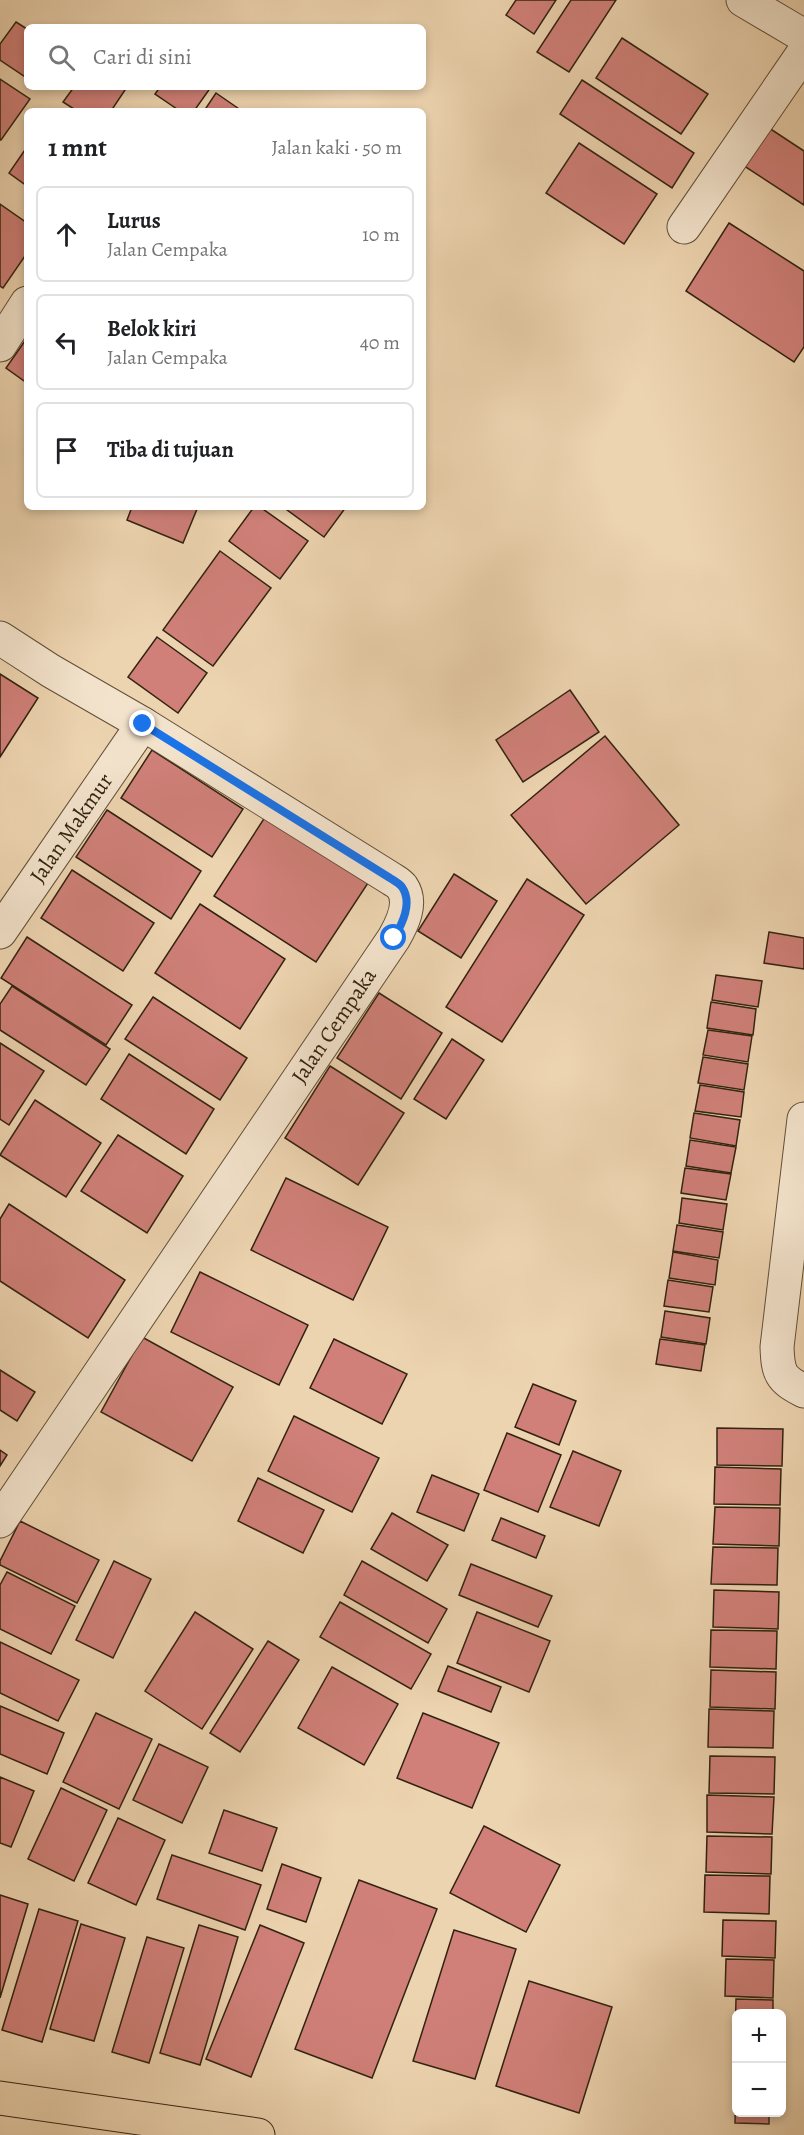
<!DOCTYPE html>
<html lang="id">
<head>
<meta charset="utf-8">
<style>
	:root { --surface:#fff; --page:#f6f6f6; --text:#202124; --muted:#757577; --line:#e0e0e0 }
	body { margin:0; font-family:Alegreya,serif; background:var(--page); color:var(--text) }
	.controls { position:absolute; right:18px; bottom:18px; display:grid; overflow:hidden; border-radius:9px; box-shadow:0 3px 9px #0003 }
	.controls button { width:54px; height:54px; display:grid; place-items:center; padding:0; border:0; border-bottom:2px solid var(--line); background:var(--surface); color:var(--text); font:30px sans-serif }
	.stop { position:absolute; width:18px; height:18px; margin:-14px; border:4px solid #1a73e8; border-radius:50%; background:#fff }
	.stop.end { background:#1a73e8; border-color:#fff; box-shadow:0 2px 6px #0008 }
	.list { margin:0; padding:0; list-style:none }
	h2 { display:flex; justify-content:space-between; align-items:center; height:78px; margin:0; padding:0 24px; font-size:26px }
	h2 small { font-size:20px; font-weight:400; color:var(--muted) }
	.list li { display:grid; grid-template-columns:39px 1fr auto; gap:18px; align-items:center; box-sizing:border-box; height:96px; margin:0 12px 12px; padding:0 12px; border:2px solid var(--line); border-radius:9px }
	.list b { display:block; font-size:22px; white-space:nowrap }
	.list p { margin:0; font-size:20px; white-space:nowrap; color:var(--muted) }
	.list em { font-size:20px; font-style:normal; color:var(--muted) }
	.icon { flex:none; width:33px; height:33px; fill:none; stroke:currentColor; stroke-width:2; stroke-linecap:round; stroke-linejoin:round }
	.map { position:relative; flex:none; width:804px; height:2135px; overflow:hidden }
	.search { position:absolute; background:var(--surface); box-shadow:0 3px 9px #0003; left:24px; top:24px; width:402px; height:66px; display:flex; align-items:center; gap:15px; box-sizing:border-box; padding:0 21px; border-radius:9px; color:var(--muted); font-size:22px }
	.panel { position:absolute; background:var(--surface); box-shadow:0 3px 9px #0003; left:24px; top:108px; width:402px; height:402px; border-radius:9px }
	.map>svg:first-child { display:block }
	.building { fill:#d08079; stroke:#322310; stroke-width:1.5 }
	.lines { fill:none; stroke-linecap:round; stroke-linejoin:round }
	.street-casing { stroke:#614f38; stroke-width:35 }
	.primary-casing { stroke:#322310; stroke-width:35 }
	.street { stroke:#f3e3cc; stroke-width:33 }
	.primary { stroke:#edd4b0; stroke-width:33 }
	.route { stroke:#1a73e8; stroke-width:8 }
	.labels { text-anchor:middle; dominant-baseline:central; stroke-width:4.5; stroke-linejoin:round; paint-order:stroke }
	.street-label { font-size:22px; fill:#322310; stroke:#f3e3cc }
</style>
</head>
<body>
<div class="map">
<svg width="804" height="2135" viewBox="0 0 804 2135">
	<rect width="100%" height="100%" fill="#edd4b0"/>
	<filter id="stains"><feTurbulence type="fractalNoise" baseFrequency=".00333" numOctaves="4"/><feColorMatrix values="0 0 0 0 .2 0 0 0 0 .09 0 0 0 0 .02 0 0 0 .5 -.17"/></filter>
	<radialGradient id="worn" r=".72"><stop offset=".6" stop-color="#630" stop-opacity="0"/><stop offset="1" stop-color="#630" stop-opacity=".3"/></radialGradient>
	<!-- building -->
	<g class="building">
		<path d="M 516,0 L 556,0 L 534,34 L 506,15 Z"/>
		<path d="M 571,0 L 616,0 L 569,72 L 537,52 Z"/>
		<path d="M 16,22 L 27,29 L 27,78 L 0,60 L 0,44 Z"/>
		<path d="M 622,38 L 708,94 L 681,134 L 596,78 Z"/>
		<path d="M 0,79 L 30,99 L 1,140 L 0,140 Z"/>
		<path d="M 582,80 L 694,153 L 672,188 L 560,114 Z"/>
		<path d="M 74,87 L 127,87 L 111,111 L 77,111 L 63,102 Z"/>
		<path d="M 160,87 L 211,87 L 194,111 L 180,111 L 155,94 Z"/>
		<path d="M 216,93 L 242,111 L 204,111 Z"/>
		<path d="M 763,124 L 804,151 L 804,205 L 738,162 Z"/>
		<path d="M 579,143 L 657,194 L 624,244 L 546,193 Z"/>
		<path d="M 27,147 L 27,186 L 9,173 Z"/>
		<path d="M 0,204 L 27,223 L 27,253 L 3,288 L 0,286 Z"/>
		<path d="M 729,223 L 804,271 L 804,347 L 794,362 L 686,291 Z"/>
		<path d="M 27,338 L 27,383 L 6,368 Z"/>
		<path d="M 132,507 L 193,507 L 197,509 L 183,543 L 127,520 Z"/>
		<path d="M 254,507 L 260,507 L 308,541 L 280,579 L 229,541 Z"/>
		<path d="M 283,507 L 346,507 L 324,537 Z"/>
		<path d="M 220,551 L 271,588 L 213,666 L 163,630 Z"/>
		<path d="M 157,637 L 207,673 L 178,713 L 128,677 Z"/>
		<path d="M 0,674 L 38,698 L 0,757 Z"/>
		<path d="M 570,690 L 599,732 L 523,782 L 496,740 Z"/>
		<path d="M 605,736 L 679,825 L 586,904 L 511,815 Z"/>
		<path d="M 152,750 L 243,809 L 212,857 L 121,798 Z"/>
		<path d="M 107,810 L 201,871 L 171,919 L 76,857 Z"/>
		<path d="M 267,814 L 370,880 L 316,962 L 214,896 Z"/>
		<path d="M 72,870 L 154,923 L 123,971 L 41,918 Z"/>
		<path d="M 454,874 L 497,901 L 461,958 L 418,931 Z"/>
		<path d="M 527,879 L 584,915 L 502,1042 L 446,1007 Z"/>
		<path d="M 200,904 L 285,959 L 240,1029 L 155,973 Z"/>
		<path d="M 769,932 L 804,938 L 804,969 L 764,963 Z"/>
		<path d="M 27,937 L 132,1005 L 106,1045 L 1,978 Z"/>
		<path d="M 716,975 L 762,981 L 758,1007 L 712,1000 Z"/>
		<path d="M 12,986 L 110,1049 L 86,1085 L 0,1030 L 0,1004 Z"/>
		<path d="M 379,993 L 442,1033 L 401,1099 L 337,1058 Z"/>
		<path d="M 153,997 L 247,1058 L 220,1100 L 125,1039 Z"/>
		<path d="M 711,1002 L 756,1009 L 753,1035 L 707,1028 Z"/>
		<path d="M 708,1030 L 752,1036 L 748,1062 L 703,1055 Z"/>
		<path d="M 452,1039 L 484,1060 L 446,1119 L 414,1099 Z"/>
		<path d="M 0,1043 L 44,1071 L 9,1125 L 0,1119 Z"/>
		<path d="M 129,1054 L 214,1109 L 186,1154 L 101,1099 Z"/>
		<path d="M 703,1057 L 748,1064 L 744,1090 L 698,1083 Z"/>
		<path d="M 330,1066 L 404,1113 L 358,1185 L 285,1138 Z"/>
		<path d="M 700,1085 L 744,1092 L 741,1117 L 695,1111 Z"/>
		<path d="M 35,1100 L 101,1143 L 66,1197 L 0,1155 Z"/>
		<path d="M 694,1113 L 740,1120 L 736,1146 L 690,1138 Z"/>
		<path d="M 118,1135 L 183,1176 L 147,1233 L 81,1191 Z"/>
		<path d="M 690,1140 L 736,1147 L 731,1173 L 686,1166 Z"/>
		<path d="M 685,1168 L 731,1174 L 726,1200 L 681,1193 Z"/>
		<path d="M 286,1178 L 388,1227 L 353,1300 L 251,1250 Z"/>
		<path d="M 682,1198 L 727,1204 L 723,1230 L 679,1223 Z"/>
		<path d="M 9,1204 L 125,1280 L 88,1338 L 0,1281 L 0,1219 Z"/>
		<path d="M 677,1225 L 723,1232 L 719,1258 L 673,1251 Z"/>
		<path d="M 673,1252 L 718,1260 L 715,1285 L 669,1278 Z"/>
		<path d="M 200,1272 L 308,1325 L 279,1385 L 171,1332 Z"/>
		<path d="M 668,1280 L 713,1287 L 709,1312 L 664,1306 Z"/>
		<path d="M 665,1311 L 710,1318 L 706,1344 L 661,1337 Z"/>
		<path d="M 142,1337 L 233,1387 L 192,1461 L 101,1412 Z"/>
		<path d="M 334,1339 L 407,1374 L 382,1424 L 310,1388 Z"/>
		<path d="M 660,1339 L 705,1345 L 701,1371 L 656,1364 Z"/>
		<path d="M 0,1370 L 35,1392 L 17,1421 L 0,1410 Z"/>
		<path d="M 533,1384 L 576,1401 L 559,1445 L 515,1427 Z"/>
		<path d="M 294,1416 L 379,1458 L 352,1512 L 268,1471 Z"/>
		<path d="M 717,1428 L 783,1429 L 782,1466 L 717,1465 Z"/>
		<path d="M 507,1433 L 561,1455 L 538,1512 L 484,1490 Z"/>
		<path d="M 0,1450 L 7,1455 L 0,1466 Z"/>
		<path d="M 573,1451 L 621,1471 L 599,1526 L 550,1507 Z"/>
		<path d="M 715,1467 L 781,1469 L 780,1505 L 714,1504 Z"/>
		<path d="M 432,1475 L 479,1494 L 464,1531 L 417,1512 Z"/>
		<path d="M 258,1478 L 324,1510 L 303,1553 L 238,1521 Z"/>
		<path d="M 715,1507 L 780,1508 L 779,1546 L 713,1544 Z"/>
		<path d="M 392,1513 L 448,1545 L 427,1581 L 371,1549 Z"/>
		<path d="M 501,1518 L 545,1536 L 536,1558 L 492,1540 Z"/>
		<path d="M 20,1521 L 99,1560 L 77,1603 L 0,1565 L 0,1561 Z"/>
		<path d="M 713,1547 L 778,1548 L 777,1585 L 711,1584 Z"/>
		<path d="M 114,1561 L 151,1579 L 113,1658 L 76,1640 Z"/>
		<path d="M 362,1561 L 447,1609 L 428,1643 L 344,1595 Z"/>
		<path d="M 471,1564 L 552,1596 L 538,1627 L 459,1595 Z"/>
		<path d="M 7,1572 L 75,1606 L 51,1654 L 0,1629 L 0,1585 Z"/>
		<path d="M 714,1590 L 779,1592 L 778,1629 L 713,1627 Z"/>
		<path d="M 340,1602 L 431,1654 L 411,1689 L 320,1637 Z"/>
		<path d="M 195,1612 L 253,1649 L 202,1729 L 145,1691 Z"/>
		<path d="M 477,1612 L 550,1641 L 529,1692 L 457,1663 Z"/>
		<path d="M 711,1630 L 777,1631 L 776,1669 L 710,1667 Z"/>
		<path d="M 268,1641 L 299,1660 L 240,1752 L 210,1733 Z"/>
		<path d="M 0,1642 L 79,1680 L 58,1721 L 0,1693 Z"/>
		<path d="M 448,1666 L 501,1687 L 491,1712 L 438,1691 Z"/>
		<path d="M 332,1667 L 398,1704 L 364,1765 L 298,1728 Z"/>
		<path d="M 711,1670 L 776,1672 L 775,1709 L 710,1707 Z"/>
		<path d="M 0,1706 L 64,1733 L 47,1774 L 0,1754 Z"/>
		<path d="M 709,1709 L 774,1711 L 773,1748 L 708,1747 Z"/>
		<path d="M 96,1713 L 152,1739 L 119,1809 L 63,1782 Z"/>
		<path d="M 423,1713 L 499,1743 L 472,1808 L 397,1778 Z"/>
		<path d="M 159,1744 L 208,1767 L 182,1823 L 133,1800 Z"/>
		<path d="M 710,1756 L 775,1757 L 774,1794 L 709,1793 Z"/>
		<path d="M 0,1777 L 34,1791 L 11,1847 L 0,1843 Z"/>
		<path d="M 61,1788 L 107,1810 L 74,1881 L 28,1859 Z"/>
		<path d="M 707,1795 L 774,1797 L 772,1834 L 707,1832 Z"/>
		<path d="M 224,1810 L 277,1828 L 262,1871 L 209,1853 Z"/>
		<path d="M 118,1818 L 165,1840 L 136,1905 L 88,1883 Z"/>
		<path d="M 484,1826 L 560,1865 L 526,1932 L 450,1893 Z"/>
		<path d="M 707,1836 L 772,1837 L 771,1874 L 706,1872 Z"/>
		<path d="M 172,1855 L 261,1885 L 245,1930 L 157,1899 Z"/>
		<path d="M 282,1864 L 321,1878 L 306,1922 L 267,1909 Z"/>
		<path d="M 705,1875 L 770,1876 L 769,1914 L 704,1912 Z"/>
		<path d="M 359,1880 L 437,1909 L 372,2078 L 295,2049 Z"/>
		<path d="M 0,1895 L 28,1904 L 0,1998 Z"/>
		<path d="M 39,1909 L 78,1921 L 42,2042 L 2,2030 Z"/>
		<path d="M 723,1920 L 776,1921 L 775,1958 L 722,1956 Z"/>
		<path d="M 81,1924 L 125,1938 L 94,2041 L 50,2029 Z"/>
		<path d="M 199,1925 L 238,1937 L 200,2065 L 160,2053 Z"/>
		<path d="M 260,1925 L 304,1943 L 251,2077 L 206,2059 Z"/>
		<path d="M 454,1930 L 516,1949 L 475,2079 L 413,2061 Z"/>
		<path d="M 147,1937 L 184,1948 L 149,2063 L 112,2052 Z"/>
		<path d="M 726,1959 L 774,1960 L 773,1998 L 725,1996 Z"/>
		<path d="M 529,1981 L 612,2007 L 579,2113 L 496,2086 Z"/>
		<path d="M 736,1999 L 773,2000 L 773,2014 L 736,2014 L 735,2037 Z"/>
		<path d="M 736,2087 L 736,2112 L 769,2112 L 769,2124 L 735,2123 Z"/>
	</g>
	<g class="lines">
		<!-- street casing -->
		<g class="street-casing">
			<g id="street">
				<path d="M 743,0 L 804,36"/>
				<path d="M 684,227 L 804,52"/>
				<path d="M 0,345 L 27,303"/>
				<path d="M 0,638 L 51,671 L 143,724 L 390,878 C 393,880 399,883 402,887 C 413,903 402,924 394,938 L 0,1521"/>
				<path id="s1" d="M 0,932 L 143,724"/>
				<path d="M 804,1119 L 777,1347 C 778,1373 780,1379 804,1391"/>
			</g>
		</g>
		<!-- primary casing -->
		<g class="primary-casing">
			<path id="primary" d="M 0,2098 L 258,2135"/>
		</g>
		<!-- street -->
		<use href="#street" class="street"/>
		<!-- primary -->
		<use href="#primary" class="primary"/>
	</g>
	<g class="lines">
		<!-- route -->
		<path class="route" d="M 143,724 L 390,878 C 393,880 399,883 402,887 C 413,903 402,924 394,938"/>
	</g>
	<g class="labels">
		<!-- street labels -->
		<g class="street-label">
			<text stroke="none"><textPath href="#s1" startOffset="126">Jalan Makmur</textPath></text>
			<text transform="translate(334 1026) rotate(-56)">Jalan Cempaka</text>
		</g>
	</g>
	<rect width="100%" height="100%" filter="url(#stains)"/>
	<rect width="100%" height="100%" fill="url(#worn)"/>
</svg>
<div class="controls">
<button>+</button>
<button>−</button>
</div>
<div class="stop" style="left:394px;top:938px"></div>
<div class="stop end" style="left:143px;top:724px"></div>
<div class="search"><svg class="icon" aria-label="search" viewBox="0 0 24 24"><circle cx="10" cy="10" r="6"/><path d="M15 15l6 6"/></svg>Cari di sini</div>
<section class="panel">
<h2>1 mnt<small>Jalan kaki · 50 m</small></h2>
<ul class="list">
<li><svg class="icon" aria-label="ahead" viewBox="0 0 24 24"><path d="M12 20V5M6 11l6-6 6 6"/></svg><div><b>Lurus</b><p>Jalan Cempaka</p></div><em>10 m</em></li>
<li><svg class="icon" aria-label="left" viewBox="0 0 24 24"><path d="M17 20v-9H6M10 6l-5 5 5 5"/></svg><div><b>Belok kiri</b><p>Jalan Cempaka</p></div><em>40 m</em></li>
<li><svg class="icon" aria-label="arrive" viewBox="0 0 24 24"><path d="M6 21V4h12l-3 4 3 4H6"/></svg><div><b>Tiba di tujuan</b></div></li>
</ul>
</section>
</div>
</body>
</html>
